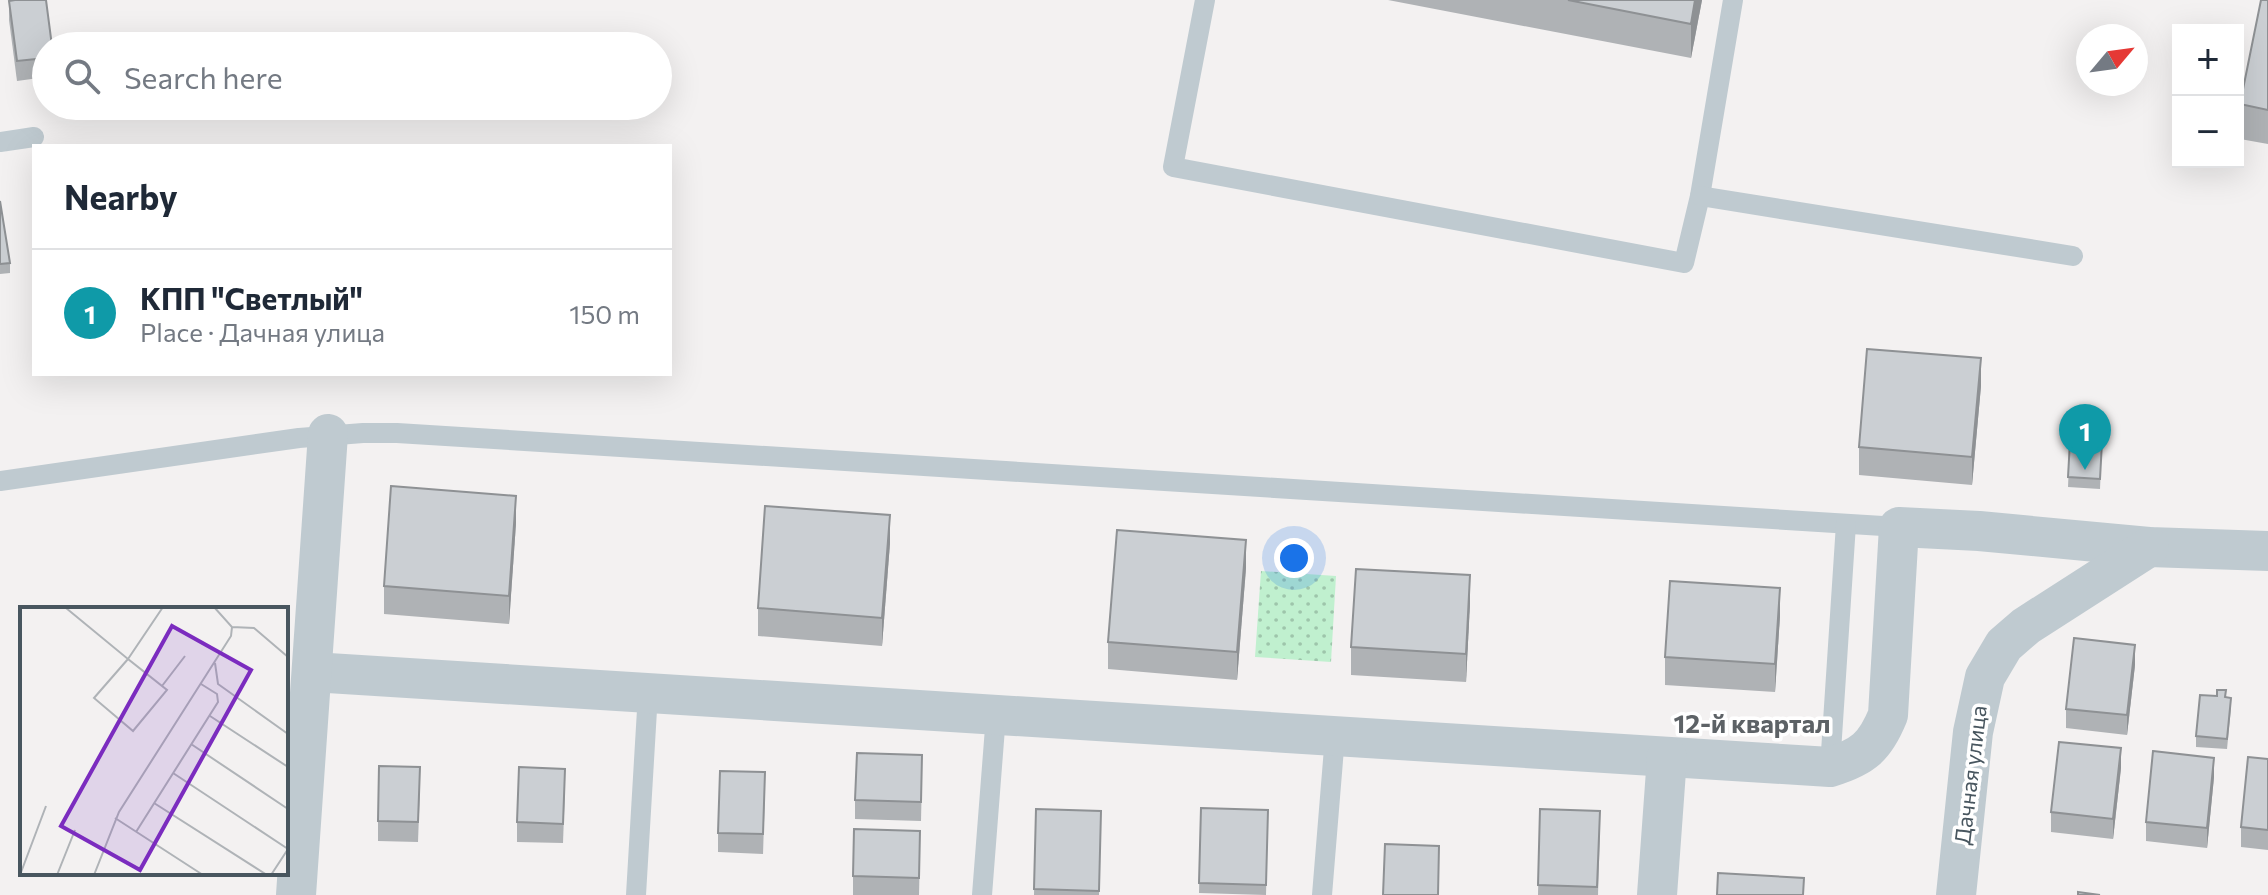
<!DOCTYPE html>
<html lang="en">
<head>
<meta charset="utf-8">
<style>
	:root { --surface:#fff; --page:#f6f6f7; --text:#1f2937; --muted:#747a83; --line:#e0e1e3; --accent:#1783e7 }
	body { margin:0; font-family:Commissioner,sans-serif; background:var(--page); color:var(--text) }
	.controls { position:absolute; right:24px; top:24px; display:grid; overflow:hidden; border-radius:0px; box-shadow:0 8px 32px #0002 }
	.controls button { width:72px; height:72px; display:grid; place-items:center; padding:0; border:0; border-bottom:2px solid var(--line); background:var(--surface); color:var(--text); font:40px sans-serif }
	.compass { position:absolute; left:2076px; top:24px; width:72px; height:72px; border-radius:50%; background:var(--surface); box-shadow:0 8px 32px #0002; rotate:61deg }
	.you { position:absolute; left:1294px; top:558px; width:28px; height:28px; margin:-20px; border:6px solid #fff; border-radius:50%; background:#1a73e8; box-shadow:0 0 0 12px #1a73e833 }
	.badge { display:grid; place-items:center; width:52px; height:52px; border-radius:50%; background:var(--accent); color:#fff; font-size:26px; font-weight:700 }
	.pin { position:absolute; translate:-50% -66px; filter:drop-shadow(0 2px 4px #0008) }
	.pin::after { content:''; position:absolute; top:42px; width:28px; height:24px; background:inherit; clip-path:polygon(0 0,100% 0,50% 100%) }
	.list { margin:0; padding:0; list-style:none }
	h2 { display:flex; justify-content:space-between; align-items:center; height:104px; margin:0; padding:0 32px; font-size:34px }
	h2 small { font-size:26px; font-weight:400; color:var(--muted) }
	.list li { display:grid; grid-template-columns:52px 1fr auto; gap:24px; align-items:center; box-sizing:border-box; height:128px; padding:0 32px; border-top:2px solid var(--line) }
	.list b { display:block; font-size:30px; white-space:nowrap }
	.list p { margin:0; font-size:26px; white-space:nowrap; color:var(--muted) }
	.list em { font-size:26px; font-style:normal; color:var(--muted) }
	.icon { flex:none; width:44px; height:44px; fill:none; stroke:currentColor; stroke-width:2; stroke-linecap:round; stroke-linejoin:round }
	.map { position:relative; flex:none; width:2268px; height:895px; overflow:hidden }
	.search { position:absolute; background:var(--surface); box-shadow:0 8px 32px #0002; left:32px; top:32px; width:640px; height:88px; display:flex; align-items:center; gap:20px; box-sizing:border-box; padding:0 28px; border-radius:44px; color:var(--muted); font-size:30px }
	.panel { position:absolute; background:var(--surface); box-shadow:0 8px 32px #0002; left:32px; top:144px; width:640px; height:232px; border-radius:0px }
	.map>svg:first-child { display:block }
	.park { fill:url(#park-dots) }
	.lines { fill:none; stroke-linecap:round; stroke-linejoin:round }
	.lane { stroke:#bfcad0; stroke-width:20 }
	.street { stroke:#bfcad0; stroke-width:40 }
	.wall { fill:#afb2b5 }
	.shaded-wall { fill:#8e9194 }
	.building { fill:#cbcfd3; stroke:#8e9194; stroke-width:2 }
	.labels { text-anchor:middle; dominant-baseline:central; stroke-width:7; stroke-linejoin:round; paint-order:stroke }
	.street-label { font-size:22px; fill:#48565f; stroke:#fff }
	.quarter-label { font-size:26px; font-weight:bold; fill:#5d6266; stroke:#fff }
	.inset-road { fill:none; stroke:#afb3b7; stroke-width:2 }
	.view { fill:#7b2cbf; fill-opacity:0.15; stroke:#7b2cbf; stroke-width:4 }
	.inset-edge { fill:none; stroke:#48565f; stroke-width:4 }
</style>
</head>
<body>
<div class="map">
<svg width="2268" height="895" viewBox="0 0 2268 895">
	<defs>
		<pattern id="park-dots" width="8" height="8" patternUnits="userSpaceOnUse" patternTransform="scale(2)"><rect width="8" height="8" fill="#c0f0cf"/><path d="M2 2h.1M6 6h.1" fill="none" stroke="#9ec5ab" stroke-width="1.8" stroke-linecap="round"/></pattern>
	</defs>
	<rect width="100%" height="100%" fill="#f3f1f1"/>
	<!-- park -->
	<path class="park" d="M 1261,571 L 1336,576 L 1331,662 L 1255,657 Z"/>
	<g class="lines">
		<!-- lane -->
		<g class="lane">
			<path d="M 1205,0 L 1173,167 L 1684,263 L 1700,196 L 1733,0"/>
			<path d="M 0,142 L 34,137"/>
			<path d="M 1700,196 L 2073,256"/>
			<path d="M 0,481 L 299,438 L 363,433 L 397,433 L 1899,527"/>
			<path d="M 1830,767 L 1846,524"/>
			<path d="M 636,895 L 648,693"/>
			<path d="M 982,895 L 996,715"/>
			<path d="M 1322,895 L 1335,736"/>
		</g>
		<!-- street -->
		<g class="street">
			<path d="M 312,672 L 1830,767 C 1863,757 1875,747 1888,715 L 1899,527 L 1979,531 L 2149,547 L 2268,551"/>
			<path d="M 296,895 L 328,434"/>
			<path d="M 1657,895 L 1667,757"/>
			<path d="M 1956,895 L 1973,732 L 1985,677 L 2004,645 L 2026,626 L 2149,547"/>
		</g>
	</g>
	<!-- wall -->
	<g class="wall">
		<path d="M 1388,0 L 1702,0 L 1691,58 Z"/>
		<path d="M 2268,0 L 2268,144 L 2240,139 L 2240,104 Z"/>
		<path d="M 9,1 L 46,46 L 46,77 L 17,81 L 9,20 Z"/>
		<path d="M 0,201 L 10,263 L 10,273 L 0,274 Z"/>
		<path d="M 1981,386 L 1972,485 L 1859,475 L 1859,447 Z"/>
		<path d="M 2070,441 L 2102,442 L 2100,489 L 2068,487 Z"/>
		<path d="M 516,523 L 509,624 L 384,614 L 384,586 Z"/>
		<path d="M 890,543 L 882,646 L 758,636 L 758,608 Z"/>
		<path d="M 1246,568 L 1237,680 L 1108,669 L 1108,642 Z"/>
		<path d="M 1470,603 L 1466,682 L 1351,675 L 1351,647 Z"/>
		<path d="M 1780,616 L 1775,692 L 1665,685 L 1665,657 Z"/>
		<path d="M 2135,665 L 2127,735 L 2066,728 L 2066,709 Z"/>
		<path d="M 2225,697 L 2231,708 L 2227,749 L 2196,747 L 2196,736 Z"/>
		<path d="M 2268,759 L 2268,850 L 2241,847 L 2241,827 Z"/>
		<path d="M 2121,768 L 2113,839 L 2051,832 L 2051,812 Z"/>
		<path d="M 922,775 L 921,821 L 855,819 L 855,800 Z"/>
		<path d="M 2214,777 L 2207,848 L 2146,841 L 2146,822 Z"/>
		<path d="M 420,787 L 418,842 L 378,841 L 378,821 Z"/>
		<path d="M 565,788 L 563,843 L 517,842 L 517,822 Z"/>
		<path d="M 765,791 L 763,854 L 718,852 L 718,833 Z"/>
		<path d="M 1201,808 L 1268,810 L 1266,895 L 1199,893 Z"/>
		<path d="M 1036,809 L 1101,811 L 1099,895 L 1034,895 Z"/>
		<path d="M 1540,809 L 1600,830 L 1598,895 L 1538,895 Z"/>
		<path d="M 920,851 L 919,895 L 853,895 L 853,876 Z"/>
	</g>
	<!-- shaded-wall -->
	<g class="shaded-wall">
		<path d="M 1695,0 L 1702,0 L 1691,58 L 1691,24 Z"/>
		<path d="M 1981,358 L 1981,386 L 1972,485 L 1972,457 Z"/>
		<path d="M 516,496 L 516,523 L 509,624 L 509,596 Z"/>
		<path d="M 890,515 L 890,543 L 882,646 L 882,618 Z"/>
		<path d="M 1246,540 L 1246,568 L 1237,680 L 1237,652 Z"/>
		<path d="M 1470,575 L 1470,603 L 1466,682 L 1466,654 Z"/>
		<path d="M 1780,588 L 1780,616 L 1775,692 L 1775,664 Z"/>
		<path d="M 2135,645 L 2135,665 L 2127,735 L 2127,715 Z"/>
		<path d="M 2121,748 L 2121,768 L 2113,839 L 2113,819 Z"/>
		<path d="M 2214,758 L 2214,777 L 2207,848 L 2207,828 Z"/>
	</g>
	<!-- building -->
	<g class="building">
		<path d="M 15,0 L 46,0 L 52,46 L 46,46 L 46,58 L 17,61 L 9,1 Z"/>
		<path d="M 1568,0 L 1695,0 L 1691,24 Z"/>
		<path d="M 2261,0 L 2268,0 L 2268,110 L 2240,104 Z"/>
		<path d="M 0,201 L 10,263 L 0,264 Z"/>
		<path d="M 1867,349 L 1981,358 L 1972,457 L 1859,447 Z"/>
		<path d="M 2070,441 L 2102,442 L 2100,479 L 2068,477 Z"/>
		<path d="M 391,486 L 516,496 L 509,596 L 384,586 Z"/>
		<path d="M 765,506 L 890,515 L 882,618 L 758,608 Z"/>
		<path d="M 1117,530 L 1246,540 L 1237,652 L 1108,642 Z"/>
		<path d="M 1356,569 L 1470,575 L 1466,654 L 1351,647 Z"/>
		<path d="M 1670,581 L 1780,588 L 1775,664 L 1665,657 Z"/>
		<path d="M 2074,638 L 2135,645 L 2127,715 L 2066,709 Z"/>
		<path d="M 2217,690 L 2226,690 L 2225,697 L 2231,698 L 2227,739 L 2196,736 L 2200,695 L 2217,696 Z"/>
		<path d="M 2059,742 L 2121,748 L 2113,819 L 2051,812 Z"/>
		<path d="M 2153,751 L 2214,758 L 2207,828 L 2146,822 Z"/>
		<path d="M 857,753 L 922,755 L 921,802 L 855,800 Z"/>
		<path d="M 2248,757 L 2268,759 L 2268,830 L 2241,827 Z"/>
		<path d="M 379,766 L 420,767 L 418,822 L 378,821 Z"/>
		<path d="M 519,767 L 565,769 L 563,824 L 517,822 Z"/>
		<path d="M 720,771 L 765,772 L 763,834 L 718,833 Z"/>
		<path d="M 1201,808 L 1268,810 L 1266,885 L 1199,883 Z"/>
		<path d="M 1036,809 L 1101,811 L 1099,891 L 1034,889 Z"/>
		<path d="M 1540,809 L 1600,811 L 1597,887 L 1538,885 Z"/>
		<path d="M 854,829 L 920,831 L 919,878 L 853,876 Z"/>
		<path d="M 1385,844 L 1439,846 L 1438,895 L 1383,895 Z"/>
		<path d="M 1718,873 L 1804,878 L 1803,895 L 1717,895 Z"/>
		<path d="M 2078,892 L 2100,895 L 2078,895 Z"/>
	</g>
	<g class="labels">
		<!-- street labels -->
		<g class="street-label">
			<text transform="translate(1970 775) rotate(-83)">Дачная улица</text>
		</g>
		<!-- quarter labels -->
		<g class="quarter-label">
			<text x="1752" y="722">12-й квартал</text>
		</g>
	</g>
	<!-- overview -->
	<g transform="translate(20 607)">
		<rect width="268" height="268" fill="#f3f1f1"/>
		<path class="inset-road" d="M 46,1 L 108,52 L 74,91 L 113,124 L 147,83 L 108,52 L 143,0M 212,20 L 234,21 L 268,50M 195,56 L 198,77 L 268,127M 142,79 L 165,49M 190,109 L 268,160M 171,137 L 268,202M 153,166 L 268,242M 134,196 L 247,268M 95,211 L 183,268M 116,225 L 198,95 L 197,87 L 181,77M 0,268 L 26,199M 37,268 L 55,223M 74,268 L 99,205 L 211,29 L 212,20 L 194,0M 251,268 L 268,242"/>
		<path class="view" d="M 152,19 L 231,63 L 120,263 L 41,219 Z"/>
		<rect width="268" height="268" class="inset-edge"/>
	</g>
</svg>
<div class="controls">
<button>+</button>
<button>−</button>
</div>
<svg class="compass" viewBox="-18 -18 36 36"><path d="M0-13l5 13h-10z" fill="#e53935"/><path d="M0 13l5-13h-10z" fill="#747a83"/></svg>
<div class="you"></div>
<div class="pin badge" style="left:2085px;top:470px;background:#0f9aa8">1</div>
<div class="search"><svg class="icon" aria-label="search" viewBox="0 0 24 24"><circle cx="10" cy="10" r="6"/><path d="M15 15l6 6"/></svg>Search here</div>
<section class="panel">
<h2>Nearby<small></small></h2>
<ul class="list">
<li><span class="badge" style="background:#0f9aa8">1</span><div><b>КПП &quot;Светлый&quot;</b><p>Place · Дачная улица</p></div><em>150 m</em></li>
</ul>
</section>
</div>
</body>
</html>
